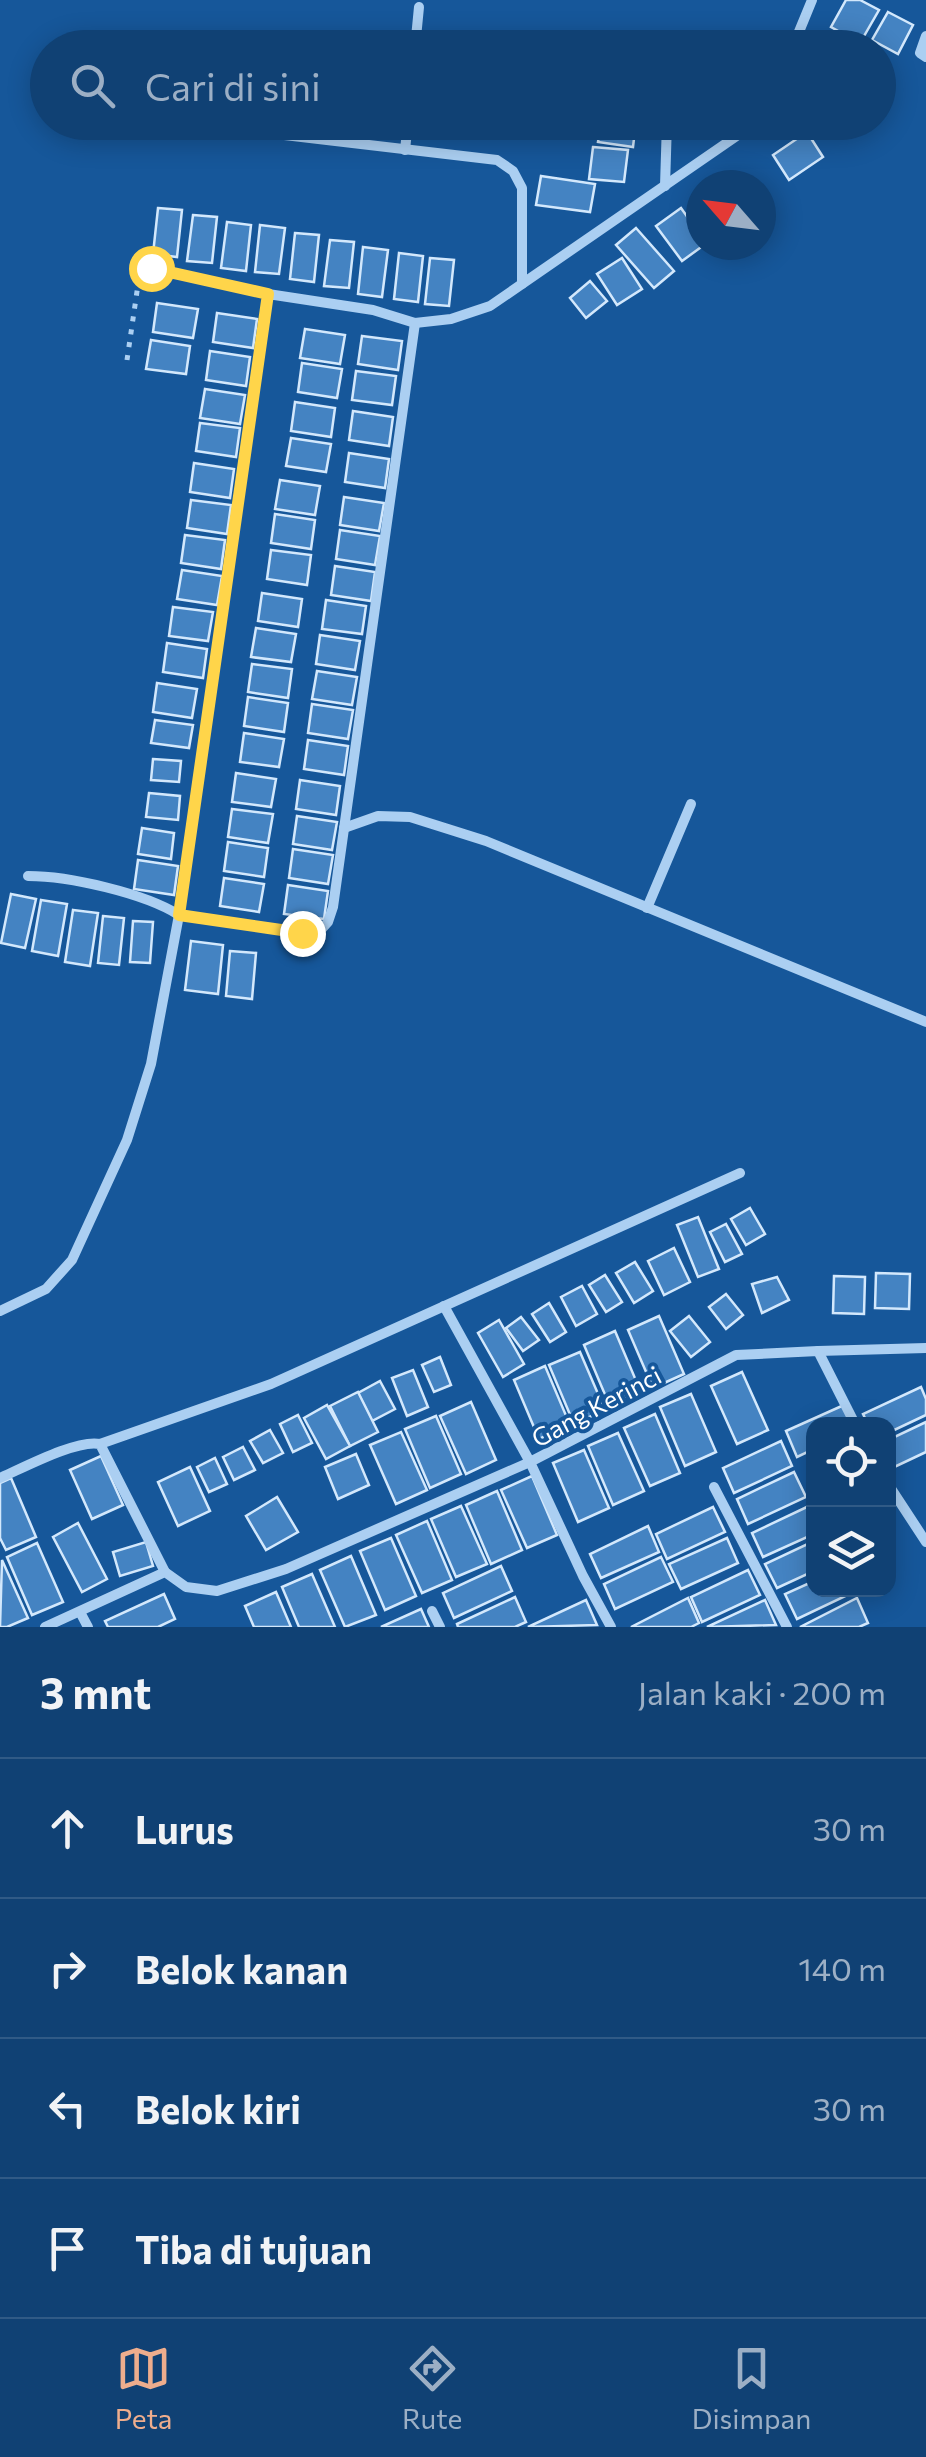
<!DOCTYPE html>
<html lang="id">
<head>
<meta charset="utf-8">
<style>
	:root { --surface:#104174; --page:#1e4c7c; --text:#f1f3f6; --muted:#9cafc5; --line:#305a86; --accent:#eead8d }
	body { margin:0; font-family:Commissioner,sans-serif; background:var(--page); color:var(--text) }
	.controls { position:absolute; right:30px; bottom:30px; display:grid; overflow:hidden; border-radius:20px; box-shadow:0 5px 25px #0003 }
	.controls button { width:90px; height:90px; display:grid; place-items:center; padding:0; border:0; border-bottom:2px solid var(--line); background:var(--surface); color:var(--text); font:50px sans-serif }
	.compass { position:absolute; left:686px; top:170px; width:90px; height:90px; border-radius:50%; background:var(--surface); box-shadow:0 5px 25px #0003; rotate:298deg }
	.stop { position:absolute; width:30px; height:30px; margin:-22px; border:8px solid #ffd54a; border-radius:50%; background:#fff }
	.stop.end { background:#ffd54a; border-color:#fff; box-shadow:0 2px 10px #0008 }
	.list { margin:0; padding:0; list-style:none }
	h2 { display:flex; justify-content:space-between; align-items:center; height:130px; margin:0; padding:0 40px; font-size:42px }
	h2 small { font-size:32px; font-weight:400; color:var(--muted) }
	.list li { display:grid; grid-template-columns:65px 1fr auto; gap:30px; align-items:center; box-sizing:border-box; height:140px; padding:0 40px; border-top:2px solid var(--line) }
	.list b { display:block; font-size:38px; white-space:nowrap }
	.list em { font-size:32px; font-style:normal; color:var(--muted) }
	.icon { flex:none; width:55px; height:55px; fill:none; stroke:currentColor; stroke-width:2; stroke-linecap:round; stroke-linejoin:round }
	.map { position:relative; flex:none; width:926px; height:1627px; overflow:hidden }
	.search { position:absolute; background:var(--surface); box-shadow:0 5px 25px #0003; left:30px; right:30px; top:30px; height:110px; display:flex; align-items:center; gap:25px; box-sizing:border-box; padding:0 35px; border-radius:55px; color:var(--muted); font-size:38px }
	.sheet { height:690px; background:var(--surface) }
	nav { display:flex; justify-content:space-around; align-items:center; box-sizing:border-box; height:140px; border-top:2px solid var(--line); background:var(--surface); font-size:28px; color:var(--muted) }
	nav a { display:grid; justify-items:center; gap:5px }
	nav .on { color:var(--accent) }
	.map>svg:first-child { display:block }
	.building { fill:#4483c2; stroke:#d3e8fc; stroke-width:2.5 }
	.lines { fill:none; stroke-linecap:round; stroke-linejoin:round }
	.path { stroke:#abcff2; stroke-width:5; stroke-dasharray:5 8; stroke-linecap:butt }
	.minor { stroke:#abcff2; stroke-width:10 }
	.route { stroke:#ffd54a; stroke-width:12 }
	.labels { text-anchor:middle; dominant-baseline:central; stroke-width:8; stroke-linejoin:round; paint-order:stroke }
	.street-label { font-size:25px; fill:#fff; stroke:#16579a }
</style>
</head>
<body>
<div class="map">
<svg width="926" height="1627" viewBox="0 0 926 1627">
	<rect width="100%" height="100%" fill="#16579a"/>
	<!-- building -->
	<g class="building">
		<path d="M 846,0 L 860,0 L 879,10 L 860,43 L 831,27 Z"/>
		<path d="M 888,12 L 913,25 L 898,54 L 872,40 Z"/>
		<path d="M 601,122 L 636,122 L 633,147 L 598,142 Z"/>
		<path d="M 807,132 L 823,157 L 789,180 L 773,155 Z"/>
		<path d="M 593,147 L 628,150 L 624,182 L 589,179 Z"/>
		<path d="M 541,176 L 595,184 L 590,212 L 536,205 Z"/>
		<path d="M 158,208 L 182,210 L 177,257 L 153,254 Z"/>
		<path d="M 681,208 L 701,236 L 704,245 L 682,261 L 656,226 Z"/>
		<path d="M 193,215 L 217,217 L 212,263 L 187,261 Z"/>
		<path d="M 227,222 L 251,225 L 246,271 L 221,268 Z"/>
		<path d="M 260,225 L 285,228 L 279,274 L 255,272 Z"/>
		<path d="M 636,228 L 674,271 L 654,288 L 616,245 Z"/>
		<path d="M 295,233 L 319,235 L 314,282 L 290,279 Z"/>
		<path d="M 330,240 L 354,242 L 349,288 L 324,286 Z"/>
		<path d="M 363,247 L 388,250 L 382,297 L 358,294 Z"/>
		<path d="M 399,253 L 423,256 L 418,302 L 394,299 Z"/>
		<path d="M 430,258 L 454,260 L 449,306 L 425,304 Z"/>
		<path d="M 622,258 L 642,289 L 617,305 L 597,274 Z"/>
		<path d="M 590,281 L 607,301 L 586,318 L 570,298 Z"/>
		<path d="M 157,303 L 198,309 L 193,338 L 153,332 Z"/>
		<path d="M 217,313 L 257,319 L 253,348 L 213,342 Z"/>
		<path d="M 305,329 L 345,335 L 340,364 L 300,358 Z"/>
		<path d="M 362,336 L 402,341 L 398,370 L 358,364 Z"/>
		<path d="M 151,340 L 190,346 L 186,374 L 146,369 Z"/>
		<path d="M 210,351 L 250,357 L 246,386 L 206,380 Z"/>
		<path d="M 302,363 L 342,369 L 337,398 L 298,392 Z"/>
		<path d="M 356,371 L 396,376 L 392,405 L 352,400 Z"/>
		<path d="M 205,389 L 245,395 L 240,424 L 200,418 Z"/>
		<path d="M 295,402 L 335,408 L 331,437 L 291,431 Z"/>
		<path d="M 353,411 L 393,417 L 389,446 L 349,440 Z"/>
		<path d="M 200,423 L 240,428 L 236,457 L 196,451 Z"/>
		<path d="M 291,438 L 331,444 L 326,472 L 286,466 Z"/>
		<path d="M 349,453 L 389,459 L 385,488 L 345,482 Z"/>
		<path d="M 194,463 L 234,469 L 230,498 L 190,492 Z"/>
		<path d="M 280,480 L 320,486 L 315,515 L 275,509 Z"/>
		<path d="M 344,497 L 384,503 L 379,531 L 340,525 Z"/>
		<path d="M 191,500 L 231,505 L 227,534 L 187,528 Z"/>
		<path d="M 275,514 L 315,520 L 311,549 L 271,543 Z"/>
		<path d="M 340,530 L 380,536 L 375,565 L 336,559 Z"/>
		<path d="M 185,535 L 225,540 L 221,569 L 181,563 Z"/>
		<path d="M 271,550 L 311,555 L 307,585 L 267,579 Z"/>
		<path d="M 335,566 L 375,572 L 371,601 L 331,595 Z"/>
		<path d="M 182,570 L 222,576 L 217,605 L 177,599 Z"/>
		<path d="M 262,593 L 302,599 L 298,627 L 258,621 Z"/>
		<path d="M 326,600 L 366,606 L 362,634 L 322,629 Z"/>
		<path d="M 173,607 L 213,612 L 208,641 L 169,636 Z"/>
		<path d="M 256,628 L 296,634 L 291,662 L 251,657 Z"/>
		<path d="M 320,635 L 360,641 L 355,670 L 316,664 Z"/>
		<path d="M 167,643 L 207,649 L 203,678 L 163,672 Z"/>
		<path d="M 252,664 L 292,669 L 288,698 L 248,692 Z"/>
		<path d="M 317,671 L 357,677 L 352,705 L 312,699 Z"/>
		<path d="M 157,683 L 197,689 L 192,718 L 153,712 Z"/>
		<path d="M 248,697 L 288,703 L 284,732 L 244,726 Z"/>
		<path d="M 312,704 L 353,710 L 348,739 L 308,733 Z"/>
		<path d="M 155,720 L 193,725 L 189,748 L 151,743 Z"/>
		<path d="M 244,733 L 284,739 L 279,767 L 240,762 Z"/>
		<path d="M 308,740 L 348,746 L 344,775 L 304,769 Z"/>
		<path d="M 153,759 L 181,761 L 179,782 L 151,780 Z"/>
		<path d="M 236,773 L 276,779 L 271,807 L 232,802 Z"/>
		<path d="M 300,780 L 340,786 L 336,815 L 296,809 Z"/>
		<path d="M 149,793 L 180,796 L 178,820 L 146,817 Z"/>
		<path d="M 232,809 L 273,814 L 268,843 L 228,837 Z"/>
		<path d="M 297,816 L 337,822 L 332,850 L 293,844 Z"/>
		<path d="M 142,828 L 174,833 L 171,859 L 138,854 Z"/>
		<path d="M 228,842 L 268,848 L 264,877 L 224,871 Z"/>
		<path d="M 293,849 L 333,855 L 328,884 L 289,878 Z"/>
		<path d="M 138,860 L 178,866 L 174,895 L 134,889 Z"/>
		<path d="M 224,878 L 264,884 L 259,912 L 220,906 Z"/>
		<path d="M 288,885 L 328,891 L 324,919 L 284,914 Z"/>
		<path d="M 11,894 L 36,899 L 25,948 L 1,943 Z"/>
		<path d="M 41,900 L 67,904 L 58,956 L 32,951 Z"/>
		<path d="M 73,910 L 98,913 L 90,966 L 65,962 Z"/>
		<path d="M 103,916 L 124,918 L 119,965 L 98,963 Z"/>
		<path d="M 133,921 L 153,922 L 150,963 L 130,962 Z"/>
		<path d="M 191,941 L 223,945 L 218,994 L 185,990 Z"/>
		<path d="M 230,951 L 256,953 L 252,999 L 226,996 Z"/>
		<path d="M 750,1208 L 765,1234 L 746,1245 L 731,1219 Z"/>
		<path d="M 698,1217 L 719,1269 L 698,1277 L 677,1225 Z"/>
		<path d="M 726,1224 L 742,1254 L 725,1262 L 710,1232 Z"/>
		<path d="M 674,1248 L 690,1282 L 664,1295 L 648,1261 Z"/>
		<path d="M 635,1262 L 653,1291 L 634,1303 L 616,1273 Z"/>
		<path d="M 876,1273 L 910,1274 L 909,1309 L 875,1308 Z"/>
		<path d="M 605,1275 L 622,1302 L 606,1312 L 589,1285 Z"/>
		<path d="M 834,1276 L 865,1277 L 864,1314 L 833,1313 Z"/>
		<path d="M 777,1277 L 789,1300 L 762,1313 L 752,1284 Z"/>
		<path d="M 582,1286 L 597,1314 L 576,1326 L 561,1297 Z"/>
		<path d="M 726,1294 L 743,1315 L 726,1329 L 709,1307 Z"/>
		<path d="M 549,1303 L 566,1332 L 550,1342 L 532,1314 Z"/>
		<path d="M 659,1316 L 684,1374 L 653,1388 L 628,1330 Z"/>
		<path d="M 689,1316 L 710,1342 L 691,1357 L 670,1331 Z"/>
		<path d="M 521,1317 L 539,1340 L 523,1351 L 506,1328 Z"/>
		<path d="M 499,1320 L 524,1364 L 503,1377 L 478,1333 Z"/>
		<path d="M 615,1331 L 640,1390 L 609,1404 L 584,1345 Z"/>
		<path d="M 580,1352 L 605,1410 L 574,1424 L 549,1365 Z"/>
		<path d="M 440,1357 L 451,1385 L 434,1392 L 422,1365 Z"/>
		<path d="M 545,1366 L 570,1425 L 539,1439 L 514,1380 Z"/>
		<path d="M 413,1370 L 428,1407 L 407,1416 L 392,1378 Z"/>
		<path d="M 742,1372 L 768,1430 L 737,1444 L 711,1386 Z"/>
		<path d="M 380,1381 L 395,1409 L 372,1421 L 358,1393 Z"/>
		<path d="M 921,1387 L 926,1399 L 926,1415 L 888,1433 L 888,1424 L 868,1424 L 863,1414 Z"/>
		<path d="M 358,1392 L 378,1432 L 350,1446 L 330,1406 Z"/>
		<path d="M 691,1394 L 716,1452 L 685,1466 L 660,1407 Z"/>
		<path d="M 471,1402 L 496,1460 L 466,1474 L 440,1416 Z"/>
		<path d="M 327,1405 L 350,1446 L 326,1459 L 304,1418 Z"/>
		<path d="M 844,1405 L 853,1424 L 814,1424 L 814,1449 L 797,1457 L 786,1431 Z"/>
		<path d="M 655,1414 L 680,1473 L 650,1486 L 624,1428 Z"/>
		<path d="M 298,1415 L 312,1443 L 293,1452 L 280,1424 Z"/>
		<path d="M 436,1416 L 461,1474 L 430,1488 L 405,1429 Z"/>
		<path d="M 926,1422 L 926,1452 L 888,1470 L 888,1440 Z"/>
		<path d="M 270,1430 L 283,1453 L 263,1463 L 250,1441 Z"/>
		<path d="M 401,1432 L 427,1490 L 396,1504 L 370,1445 Z"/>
		<path d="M 618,1433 L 644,1491 L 613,1505 L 588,1446 Z"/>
		<path d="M 781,1441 L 792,1466 L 734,1493 L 723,1468 Z"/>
		<path d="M 243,1447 L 255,1470 L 234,1480 L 223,1457 Z"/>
		<path d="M 584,1450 L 609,1508 L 578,1522 L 553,1463 Z"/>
		<path d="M 356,1454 L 369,1485 L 338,1499 L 325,1467 Z"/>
		<path d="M 101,1456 L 123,1505 L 92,1519 L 70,1470 Z"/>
		<path d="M 215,1458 L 227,1484 L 209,1492 L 197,1467 Z"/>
		<path d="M 190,1467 L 210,1511 L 178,1526 L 158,1482 Z"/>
		<path d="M 794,1472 L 806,1497 L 748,1524 L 737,1499 Z"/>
		<path d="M 532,1476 L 557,1535 L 527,1548 L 501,1490 Z"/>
		<path d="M 11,1478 L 36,1537 L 6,1550 L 0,1538 L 0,1483 Z"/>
		<path d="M 497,1491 L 522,1550 L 491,1564 L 466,1505 Z"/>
		<path d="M 277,1497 L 298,1532 L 266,1550 L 246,1516 Z"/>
		<path d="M 461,1506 L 487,1564 L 456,1577 L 431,1519 Z"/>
		<path d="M 809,1506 L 814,1515 L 814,1534 L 763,1557 L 752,1533 Z"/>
		<path d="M 713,1507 L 725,1532 L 667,1559 L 656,1534 Z"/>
		<path d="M 427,1521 L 452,1580 L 422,1593 L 396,1535 Z"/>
		<path d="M 78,1523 L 107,1579 L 82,1592 L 53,1537 Z"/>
		<path d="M 648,1526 L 659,1552 L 601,1578 L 590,1554 Z"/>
		<path d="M 391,1538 L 416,1596 L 385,1610 L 360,1551 Z"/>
		<path d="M 727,1538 L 738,1563 L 681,1589 L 669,1564 Z"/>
		<path d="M 814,1541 L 814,1571 L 777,1588 L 765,1564 Z"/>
		<path d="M 146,1542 L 153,1566 L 120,1576 L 113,1552 Z"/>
		<path d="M 37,1543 L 63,1602 L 32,1615 L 7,1557 Z"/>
		<path d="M 351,1556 L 376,1615 L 345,1627 L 320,1570 Z"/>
		<path d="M 661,1557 L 673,1582 L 615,1609 L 604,1584 Z"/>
		<path d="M 2,1560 L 28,1618 L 7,1627 L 0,1627 Z"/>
		<path d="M 501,1566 L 512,1591 L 454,1618 L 443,1593 Z"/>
		<path d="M 748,1570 L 760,1595 L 702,1622 L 691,1597 Z"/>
		<path d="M 312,1574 L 335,1627 L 299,1627 L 282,1587 Z"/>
		<path d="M 814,1581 L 814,1590 L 853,1590 L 854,1592 L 797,1619 L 785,1594 Z"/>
		<path d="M 276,1592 L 291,1627 L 254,1627 L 245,1606 Z"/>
		<path d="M 164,1594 L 175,1619 L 158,1627 L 108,1627 L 105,1621 Z"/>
		<path d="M 515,1597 L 526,1622 L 515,1627 L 458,1627 L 457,1624 Z"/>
		<path d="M 688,1598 L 699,1623 L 691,1627 L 631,1627 Z"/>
		<path d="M 857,1598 L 868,1623 L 859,1627 L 800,1627 Z"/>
		<path d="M 586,1600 L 597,1625 L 528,1627 Z"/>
		<path d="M 765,1600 L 776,1625 L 707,1627 Z"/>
		<path d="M 421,1609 L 429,1627 L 381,1627 Z"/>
	</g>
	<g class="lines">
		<!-- path -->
		<path class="path" d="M 127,360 L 140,271 L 144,267 L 250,290"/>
		<!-- minor -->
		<g class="minor">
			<path d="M 926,36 L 920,53 L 926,57"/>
			<path d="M 796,39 L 812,0"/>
			<path d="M 415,48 L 419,7"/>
			<path d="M 241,130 L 497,160 L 513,171 L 522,188 L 522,284"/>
			<path d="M 405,150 L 408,122"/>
			<path d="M 665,186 L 667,122"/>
			<path d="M 344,828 L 378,816 L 410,817 L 486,841 L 926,1022"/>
			<path d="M 28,876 C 69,876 144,893 179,915 L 302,933 L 319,932 L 328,922 L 333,907 L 415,323"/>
			<path d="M 647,908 L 691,804"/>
			<path d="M 0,1311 L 46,1289 L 72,1260 L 127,1140 L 151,1064 L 179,915 L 268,294 L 373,310 L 415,323 L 451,319 L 490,306 L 757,122"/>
			<path d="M 818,1351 L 926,1348"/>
			<path d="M 100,1444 L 271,1384 L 740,1173"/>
			<path d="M 0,1478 C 23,1468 77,1439 100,1444 L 165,1572"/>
			<path d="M 888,1484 L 926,1542"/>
			<path d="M 714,1487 L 787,1627"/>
			<path d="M 432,1611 L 440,1627"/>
			<path d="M 80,1612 L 88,1627"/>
			<path d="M 45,1627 L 165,1572 L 186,1587 L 217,1591 L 286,1569 L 530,1462 L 444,1306"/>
			<path d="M 611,1627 L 583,1576 L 530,1462 L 736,1355 L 818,1351 L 855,1424"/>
		</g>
	</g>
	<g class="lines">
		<!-- route -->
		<path class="route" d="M 151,268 L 268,294 L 179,915 L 302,933"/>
	</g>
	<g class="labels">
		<!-- street labels -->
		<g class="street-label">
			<text transform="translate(596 1406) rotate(-28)">Gang Kerinci</text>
		</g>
	</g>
</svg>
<div class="controls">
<button><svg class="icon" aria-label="locate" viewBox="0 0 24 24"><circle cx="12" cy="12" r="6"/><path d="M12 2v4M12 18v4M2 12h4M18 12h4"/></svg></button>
<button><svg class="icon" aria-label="layers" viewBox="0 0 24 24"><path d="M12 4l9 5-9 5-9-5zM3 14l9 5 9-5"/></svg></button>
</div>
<svg class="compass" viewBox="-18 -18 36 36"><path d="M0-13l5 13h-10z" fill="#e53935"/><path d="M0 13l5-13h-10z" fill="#9cafc5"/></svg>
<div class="stop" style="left:151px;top:268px"></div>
<div class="stop end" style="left:302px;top:933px"></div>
<div class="search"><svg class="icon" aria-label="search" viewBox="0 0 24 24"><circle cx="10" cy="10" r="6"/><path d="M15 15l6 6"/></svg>Cari di sini</div>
</div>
<section class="sheet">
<h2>3 mnt<small>Jalan kaki · 200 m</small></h2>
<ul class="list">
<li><svg class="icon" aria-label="ahead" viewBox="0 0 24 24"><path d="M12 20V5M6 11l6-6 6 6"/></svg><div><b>Lurus</b></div><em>30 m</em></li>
<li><svg class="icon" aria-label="right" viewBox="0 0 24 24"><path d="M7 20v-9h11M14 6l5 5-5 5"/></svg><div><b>Belok kanan</b></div><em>140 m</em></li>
<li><svg class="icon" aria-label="left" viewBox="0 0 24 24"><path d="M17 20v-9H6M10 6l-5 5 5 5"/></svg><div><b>Belok kiri</b></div><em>30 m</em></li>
<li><svg class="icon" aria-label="arrive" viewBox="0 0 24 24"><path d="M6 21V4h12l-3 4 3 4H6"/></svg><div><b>Tiba di tujuan</b></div></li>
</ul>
</section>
<nav>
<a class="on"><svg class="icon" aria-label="map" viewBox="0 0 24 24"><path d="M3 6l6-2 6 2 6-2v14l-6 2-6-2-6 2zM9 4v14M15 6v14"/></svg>Peta</a>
<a><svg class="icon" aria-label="directions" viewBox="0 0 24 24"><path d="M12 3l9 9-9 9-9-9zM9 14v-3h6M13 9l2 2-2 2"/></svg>Rute</a>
<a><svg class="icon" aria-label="saved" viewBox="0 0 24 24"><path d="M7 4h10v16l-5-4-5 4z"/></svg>Disimpan</a>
</nav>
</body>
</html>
